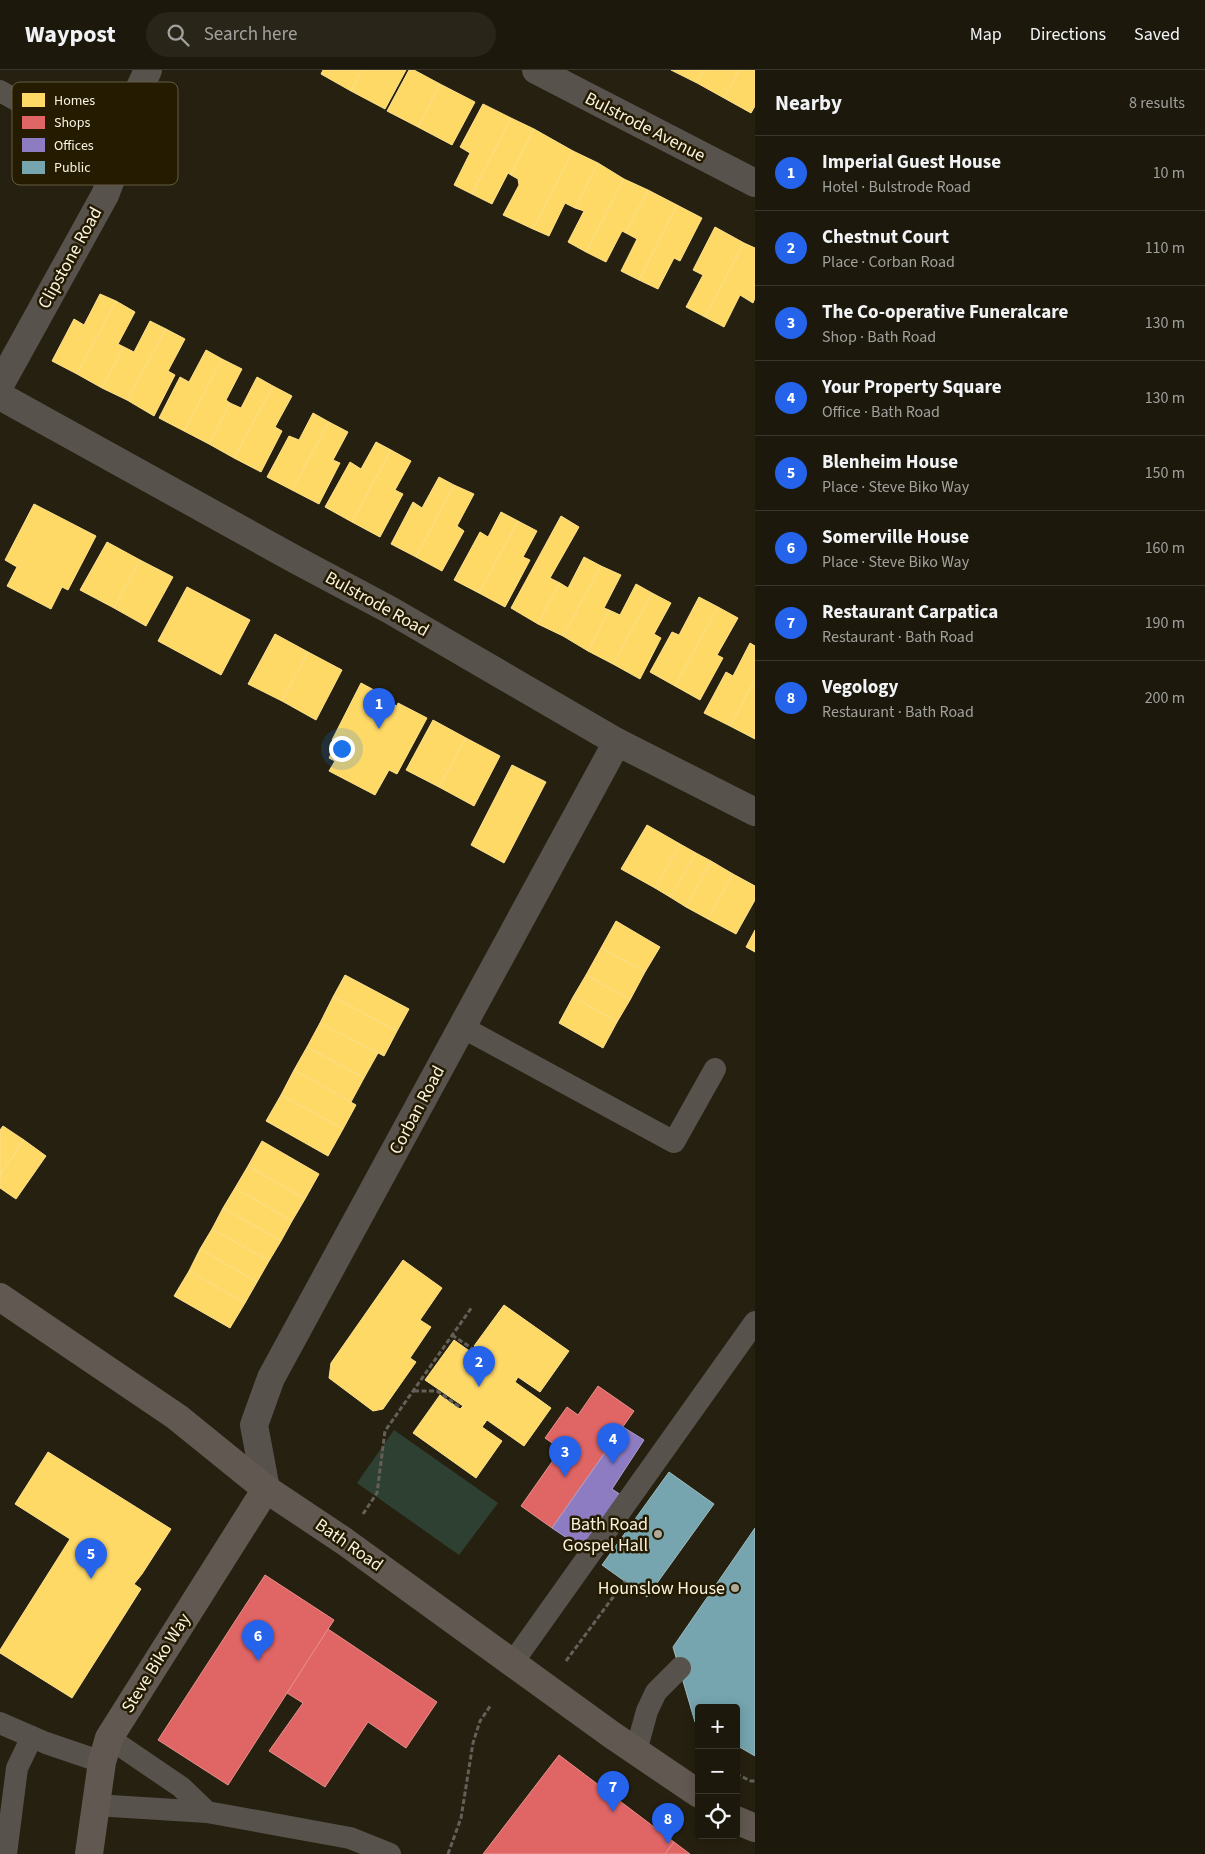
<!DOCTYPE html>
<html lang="en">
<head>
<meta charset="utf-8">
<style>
	:root { --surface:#1c180b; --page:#292519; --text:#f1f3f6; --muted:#a0a09d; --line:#3a372c; --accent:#2563eb }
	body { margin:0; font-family:"Source Sans 3",sans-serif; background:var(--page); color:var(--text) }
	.controls { position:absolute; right:15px; bottom:15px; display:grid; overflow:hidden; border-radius:5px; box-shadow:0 2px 12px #0003 }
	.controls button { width:45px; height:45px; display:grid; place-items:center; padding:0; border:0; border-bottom:1px solid var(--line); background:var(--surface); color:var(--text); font:25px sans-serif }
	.you { position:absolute; left:341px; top:678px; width:18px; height:18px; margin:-12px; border:4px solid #fff; border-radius:50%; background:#1a73e8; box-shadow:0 0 0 8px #1a73e833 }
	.badge { display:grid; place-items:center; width:32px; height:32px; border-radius:50%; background:var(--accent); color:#fff; font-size:16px; font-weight:700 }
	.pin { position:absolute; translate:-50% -41px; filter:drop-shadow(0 1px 2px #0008) }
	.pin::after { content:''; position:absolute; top:26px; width:18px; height:15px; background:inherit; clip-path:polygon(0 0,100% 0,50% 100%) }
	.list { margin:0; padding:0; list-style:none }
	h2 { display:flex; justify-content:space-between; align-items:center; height:65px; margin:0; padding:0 20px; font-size:21px }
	h2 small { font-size:16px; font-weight:400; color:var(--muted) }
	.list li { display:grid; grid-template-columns:32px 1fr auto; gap:15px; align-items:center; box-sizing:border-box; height:75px; padding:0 20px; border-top:1px solid var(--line) }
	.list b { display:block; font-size:19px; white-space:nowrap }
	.list p { margin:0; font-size:16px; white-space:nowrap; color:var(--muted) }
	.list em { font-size:16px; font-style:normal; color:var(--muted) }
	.icon { flex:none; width:28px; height:28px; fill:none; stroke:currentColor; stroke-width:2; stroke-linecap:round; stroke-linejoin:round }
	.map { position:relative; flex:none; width:755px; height:1784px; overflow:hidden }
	header { display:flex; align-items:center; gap:30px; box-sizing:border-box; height:70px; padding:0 25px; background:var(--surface); border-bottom:1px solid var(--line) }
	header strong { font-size:24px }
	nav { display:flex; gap:28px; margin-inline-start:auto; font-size:18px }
	.search { width:350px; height:45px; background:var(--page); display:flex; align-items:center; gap:12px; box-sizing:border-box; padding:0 18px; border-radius:28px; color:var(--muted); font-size:19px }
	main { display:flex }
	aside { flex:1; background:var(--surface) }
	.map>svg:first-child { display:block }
	.green { fill:#2e4032 }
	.homes { fill:#ffd966; stroke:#fde18b }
	.shops { fill:#e06666; stroke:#e8908b }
	.offices { fill:#8e7cc3; stroke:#aea0cc }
	.public { fill:#76a5af; stroke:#9dbcbe }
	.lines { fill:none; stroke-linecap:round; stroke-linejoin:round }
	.path { stroke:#645f58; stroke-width:3; stroke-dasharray:5 2.5; stroke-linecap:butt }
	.service { stroke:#58524d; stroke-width:22 }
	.minor { stroke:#58524d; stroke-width:28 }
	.primary { stroke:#615951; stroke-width:28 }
	.poi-dot { fill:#afa998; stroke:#241b00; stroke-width:2 }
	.labels { text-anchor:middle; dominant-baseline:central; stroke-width:5; stroke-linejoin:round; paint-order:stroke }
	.street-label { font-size:18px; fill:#f9f3e2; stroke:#241b00 }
	.poi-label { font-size:18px; fill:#f9f3e2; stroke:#241b00; text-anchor:end }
	.key { fill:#241b00; stroke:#645c44; stroke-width:1 }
	.key-label { font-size:14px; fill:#f9f3e2 }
</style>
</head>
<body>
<header>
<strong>Waypost</strong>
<div class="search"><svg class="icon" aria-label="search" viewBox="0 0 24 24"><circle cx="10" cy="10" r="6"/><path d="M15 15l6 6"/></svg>Search here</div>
<nav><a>Map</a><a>Directions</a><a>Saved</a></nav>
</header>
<main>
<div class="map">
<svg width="755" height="1784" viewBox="0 0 755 1784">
	<rect width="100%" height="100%" fill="#25200f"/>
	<!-- green -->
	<path class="green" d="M 394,1360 L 498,1433 L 459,1485 L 357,1413 Z"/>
	<!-- homes -->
	<g class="homes">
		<path d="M 323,0 L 362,0 L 351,21 L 321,4 Z"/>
		<path d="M 362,0 L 406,0 L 385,39 L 351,21 Z"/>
		<path d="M 409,0 L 414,0 L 440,14 L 418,57 L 387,41 Z"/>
		<path d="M 671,0 L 704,0 L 697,13 Z"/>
		<path d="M 704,0 L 739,0 L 724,28 L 697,13 Z"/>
		<path d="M 739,0 L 755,0 L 755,36 L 751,43 L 724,28 Z"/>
		<path d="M 440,14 L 475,32 L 452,75 L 418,57 Z"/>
		<path d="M 483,34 L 511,48 L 472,124 L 454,115 L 470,83 L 460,77 Z"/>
		<path d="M 511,48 L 534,59 L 511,105 L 508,103 L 492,134 L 472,124 Z"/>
		<path d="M 534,59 L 573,81 L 533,159 L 503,145 L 519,115 L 518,109 L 511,105 Z"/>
		<path d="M 573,81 L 598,93 L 575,138 L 565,133 L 549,166 L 533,159 Z"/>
		<path d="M 598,93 L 624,109 L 586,182 L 568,172 L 584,141 L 575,138 Z"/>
		<path d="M 624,109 L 648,120 L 626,163 L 622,161 L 606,192 L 586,182 Z"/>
		<path d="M 648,120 L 677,135 L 639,210 L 621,201 L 637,169 L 626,163 Z"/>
		<path d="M 677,135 L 702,148 L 680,191 L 674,188 L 658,219 L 639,210 Z"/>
		<path d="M 715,157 L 744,173 L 705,247 L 686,237 L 703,205 L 693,200 Z"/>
		<path d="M 744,173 L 755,178 L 755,228 L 753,233 L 740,225 L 724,257 L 705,247 Z"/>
		<path d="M 100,224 L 116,231 L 77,304 L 52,291 L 74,249 L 84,255 Z"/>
		<path d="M 116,231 L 135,242 L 118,274 L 124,277 L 102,318 L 77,304 Z"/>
		<path d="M 150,251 L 166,259 L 127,330 L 102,318 L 124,277 L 134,282 Z"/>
		<path d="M 166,259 L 185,269 L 168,301 L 175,305 L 154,346 L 127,330 Z"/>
		<path d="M 206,280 L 222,289 L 184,361 L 159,348 L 180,307 L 189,312 Z"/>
		<path d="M 222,289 L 242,299 L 226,330 L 230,333 L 209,374 L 184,361 Z"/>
		<path d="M 257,307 L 273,316 L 234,388 L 209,374 L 230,333 L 241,338 Z"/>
		<path d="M 273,316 L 292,326 L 275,357 L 282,361 L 261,402 L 234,388 Z"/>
		<path d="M 313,343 L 329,352 L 292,420 L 267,407 L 289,366 L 299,370 Z"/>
		<path d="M 329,352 L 348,362 L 333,390 L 340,393 L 319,434 L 292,420 Z"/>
		<path d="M 376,372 L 391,380 L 352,452 L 325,437 L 350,392 L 361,399 Z"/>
		<path d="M 391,380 L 411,391 L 395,420 L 403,424 L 380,467 L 352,452 Z"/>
		<path d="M 439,407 L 454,415 L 416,487 L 391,474 L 413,432 L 422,438 Z"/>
		<path d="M 454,415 L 474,424 L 457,456 L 464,461 L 442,501 L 416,487 Z"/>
		<path d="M 34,434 L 96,466 L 68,520 L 62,517 L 51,539 L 7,516 L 17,497 L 5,490 Z"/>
		<path d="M 501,442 L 518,451 L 479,523 L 454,510 L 480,462 L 488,467 Z"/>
		<path d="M 561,446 L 579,457 L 550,508 L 560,513 L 538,554 L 511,538 Z"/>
		<path d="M 518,451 L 537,461 L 523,487 L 530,490 L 505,537 L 479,523 Z"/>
		<path d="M 107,472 L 140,490 L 114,538 L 80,520 Z"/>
		<path d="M 584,487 L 601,496 L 563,566 L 538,554 L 560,513 L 568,518 Z"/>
		<path d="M 140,490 L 173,507 L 146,556 L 114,538 Z"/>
		<path d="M 601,496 L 621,505 L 604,538 L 609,540 L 588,581 L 563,566 Z"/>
		<path d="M 636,514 L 652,523 L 613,594 L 588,581 L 609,540 L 620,545 Z"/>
		<path d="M 187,517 L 250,550 L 221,605 L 158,571 Z"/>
		<path d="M 652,523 L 671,533 L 654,564 L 661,568 L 640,609 L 613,594 Z"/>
		<path d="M 699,527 L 718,537 L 675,616 L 650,602 L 672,562 L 679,565 Z"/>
		<path d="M 718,537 L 738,548 L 717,585 L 723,588 L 700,630 L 675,616 Z"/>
		<path d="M 275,564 L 308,582 L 282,631 L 248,614 Z"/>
		<path d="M 750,573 L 755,576 L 755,610 L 730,656 L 704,643 L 726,602 L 733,606 Z"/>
		<path d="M 308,582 L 342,600 L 316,650 L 282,631 Z"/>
		<path d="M 755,610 L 755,669 L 730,656 Z"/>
		<path d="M 361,613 L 387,627 L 385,630 L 397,636 L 398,633 L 427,648 L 397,704 L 389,700 L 375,725 L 329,701 L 335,691 L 329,688 L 337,672 L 332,670 Z"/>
		<path d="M 433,650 L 466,668 L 439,717 L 406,700 Z"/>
		<path d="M 466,668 L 500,686 L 474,736 L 439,717 Z"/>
		<path d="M 512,695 L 546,712 L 504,793 L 471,775 Z"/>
		<path d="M 647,755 L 680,774 L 655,818 L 621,799 Z"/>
		<path d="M 680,774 L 696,783 L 670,827 L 655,818 Z"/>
		<path d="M 696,783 L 711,791 L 686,837 L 670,827 Z"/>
		<path d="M 711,791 L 733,804 L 708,849 L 686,837 Z"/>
		<path d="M 733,804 L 755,816 L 755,830 L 736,864 L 708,849 Z"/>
		<path d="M 616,851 L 660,877 L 645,902 L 601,878 Z"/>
		<path d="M 755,860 L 755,882 L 746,877 Z"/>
		<path d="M 601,878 L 645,902 L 630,930 L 586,905 Z"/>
		<path d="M 345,905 L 409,939 L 397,961 L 333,927 Z"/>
		<path d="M 586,905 L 630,930 L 617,952 L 573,927 Z"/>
		<path d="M 333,927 L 397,961 L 384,986 L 320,953 Z"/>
		<path d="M 573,927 L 617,952 L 603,978 L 559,953 Z"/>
		<path d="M 320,953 L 378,983 L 364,1008 L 307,977 Z"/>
		<path d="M 307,977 L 364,1008 L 351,1032 L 294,1000 Z"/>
		<path d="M 294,1000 L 356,1035 L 343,1059 L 281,1025 Z"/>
		<path d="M 281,1025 L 343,1059 L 328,1086 L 266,1051 Z"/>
		<path d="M 3,1056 L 24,1070 L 0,1105 L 0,1060 Z"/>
		<path d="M 24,1070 L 46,1086 L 16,1129 L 0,1118 L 0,1105 Z"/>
		<path d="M 262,1071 L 319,1104 L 305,1129 L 248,1096 Z"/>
		<path d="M 248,1096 L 305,1129 L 292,1151 L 235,1118 Z"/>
		<path d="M 235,1118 L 292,1151 L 281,1171 L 223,1138 Z"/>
		<path d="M 223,1138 L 281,1171 L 269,1191 L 212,1159 Z"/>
		<path d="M 212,1159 L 269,1191 L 257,1212 L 200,1179 Z"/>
		<path d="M 200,1179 L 257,1212 L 245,1233 L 189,1201 Z"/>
		<path d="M 403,1190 L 442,1218 L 420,1250 L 431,1257 L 410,1288 L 416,1292 L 383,1339 L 373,1341 L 329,1308 L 331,1293 Z"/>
		<path d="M 189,1201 L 245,1233 L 230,1258 L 174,1226 Z"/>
		<path d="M 504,1235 L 569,1281 L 540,1322 L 518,1307 L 515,1312 L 551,1338 L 524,1376 L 487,1350 L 482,1357 L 502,1371 L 476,1408 L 413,1363 L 440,1325 L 460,1339 L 463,1336 L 425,1310 L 454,1270 L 489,1295 L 493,1288 L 474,1276 Z"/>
		<path d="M 48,1382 L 171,1459 L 142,1504 L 134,1514 L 141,1519 L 72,1628 L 0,1583 L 0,1580 L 70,1469 L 15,1434 Z"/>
	</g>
	<!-- shops -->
	<g class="shops">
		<path d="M 598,1316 L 634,1341 L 552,1458 L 521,1436 L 561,1379 L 545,1368 L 567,1337 L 578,1345 Z"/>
		<path d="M 265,1505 L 334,1550 L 228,1715 L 158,1670 Z"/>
		<path d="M 328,1559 L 437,1632 L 406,1678 L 368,1652 L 325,1717 L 269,1681 L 303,1633 L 287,1623 Z"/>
		<path d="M 559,1685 L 674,1772 L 665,1784 L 483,1784 Z"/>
		<path d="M 674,1772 L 690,1784 L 665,1784 Z"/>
	</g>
	<!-- offices -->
	<path class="offices" d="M 623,1357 L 644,1370 L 612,1419 L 621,1425 L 585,1480 L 552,1458 Z"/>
	<!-- public -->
	<g class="public">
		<path d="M 669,1402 L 714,1434 L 647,1527 L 602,1495 Z"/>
		<path d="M 755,1458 L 755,1686 L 736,1675 L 736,1638 L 699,1638 L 699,1654 L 695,1652 L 673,1577 Z"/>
	</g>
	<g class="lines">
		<!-- path -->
		<g class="path">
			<path d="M 452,1265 L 491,1291"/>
			<path d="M 414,1321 L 437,1321 L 461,1338"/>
			<path d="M 363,1444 L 377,1423 L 385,1361 L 472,1237"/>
			<path d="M 566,1591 L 625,1511"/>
			<path d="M 736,1704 L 751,1711 L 755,1711"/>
			<path d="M 448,1784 L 461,1748 L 473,1673 L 480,1651 L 491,1635"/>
		</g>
		<!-- service -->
		<g class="service">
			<path d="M 0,21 L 119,88"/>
			<path d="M 462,957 L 674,1072 L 715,999"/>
			<path d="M 513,1592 L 755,1252"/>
			<path d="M 0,1653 L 46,1673 L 102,1692"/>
			<path d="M 109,1668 L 181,1717 L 207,1742"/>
			<path d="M 636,1681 L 647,1641 L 656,1622 L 680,1598"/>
			<path d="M 95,1735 L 207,1742 L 350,1768 L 390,1784"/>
			<path d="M 6,1784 L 17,1698 L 32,1667"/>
		</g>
		<!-- minor -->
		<g class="minor">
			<path d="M 536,0 L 755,113"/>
			<path d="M 0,315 L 105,125 L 119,88 L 123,54 L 148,0"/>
			<path d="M 0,326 L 298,491 L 390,540 L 617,672 L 755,742"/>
			<path d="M 266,1419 L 254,1355 L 271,1308 L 617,672"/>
		</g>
		<!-- primary -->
		<g class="primary">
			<path d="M 0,1227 L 177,1347 L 266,1419 L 344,1471 L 612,1665 L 699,1724"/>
			<path d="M 736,1750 L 755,1758"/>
			<path d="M 89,1784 L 102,1692 L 109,1668 L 266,1419"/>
		</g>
	</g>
	<!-- markers -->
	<g class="poi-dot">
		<circle cx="658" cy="1464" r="5"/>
		<circle cx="735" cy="1518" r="5"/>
	</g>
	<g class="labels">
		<!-- street labels -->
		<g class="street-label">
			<text transform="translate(645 57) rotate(27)">Bulstrode Avenue</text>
			<text transform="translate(70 188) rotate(-61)">Clipstone Road</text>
			<text transform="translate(377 534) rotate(29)">Bulstrode Road</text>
			<text transform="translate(417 1040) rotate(-62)">Corban Road</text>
			<text transform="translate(349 1475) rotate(35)">Bath Road</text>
			<text transform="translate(156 1593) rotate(-58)">Steve Biko Way</text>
		</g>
		<!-- poi labels -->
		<g class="poi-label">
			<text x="648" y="1454">Bath Road<tspan x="648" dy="21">Gospel Hall</tspan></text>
			<text x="725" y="1518">Hounslow House</text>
		</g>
	</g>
	<!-- legend -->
	<rect x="12" y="12" width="166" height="103" rx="8" class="key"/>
	<rect x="22" y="23" width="23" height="14" fill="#ffd966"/>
	<rect x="22" y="46" width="23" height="13" fill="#e06666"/>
	<rect x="22" y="68" width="23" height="14" fill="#8e7cc3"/>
	<rect x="22" y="91" width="23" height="13" fill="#76a5af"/>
	<g class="key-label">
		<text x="54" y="35">Homes</text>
		<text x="54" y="57">Shops</text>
		<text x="54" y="80">Offices</text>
		<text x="54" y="102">Public</text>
	</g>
</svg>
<div class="controls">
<button>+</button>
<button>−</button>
<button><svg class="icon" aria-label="locate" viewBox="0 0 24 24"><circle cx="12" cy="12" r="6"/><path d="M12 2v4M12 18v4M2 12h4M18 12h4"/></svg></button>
</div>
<div class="you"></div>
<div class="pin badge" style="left:379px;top:659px">1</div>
<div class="pin badge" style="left:479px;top:1317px">2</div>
<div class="pin badge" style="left:565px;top:1407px">3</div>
<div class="pin badge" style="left:613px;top:1394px">4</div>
<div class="pin badge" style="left:91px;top:1509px">5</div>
<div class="pin badge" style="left:258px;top:1591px">6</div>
<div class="pin badge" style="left:613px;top:1742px">7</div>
<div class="pin badge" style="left:668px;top:1774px">8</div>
</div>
<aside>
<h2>Nearby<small>8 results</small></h2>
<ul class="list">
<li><span class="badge">1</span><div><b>Imperial Guest House</b><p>Hotel · Bulstrode Road</p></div><em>10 m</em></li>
<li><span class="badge">2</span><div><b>Chestnut Court</b><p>Place · Corban Road</p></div><em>110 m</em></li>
<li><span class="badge">3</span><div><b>The Co-operative Funeralcare</b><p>Shop · Bath Road</p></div><em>130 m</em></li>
<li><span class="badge">4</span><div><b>Your Property Square</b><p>Office · Bath Road</p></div><em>130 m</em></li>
<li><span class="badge">5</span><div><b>Blenheim House</b><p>Place · Steve Biko Way</p></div><em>150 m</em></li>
<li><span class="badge">6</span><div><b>Somerville House</b><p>Place · Steve Biko Way</p></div><em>160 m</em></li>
<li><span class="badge">7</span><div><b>Restaurant Carpatica</b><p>Restaurant · Bath Road</p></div><em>190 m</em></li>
<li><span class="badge">8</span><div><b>Vegology</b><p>Restaurant · Bath Road</p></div><em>200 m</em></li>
</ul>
</aside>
</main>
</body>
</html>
